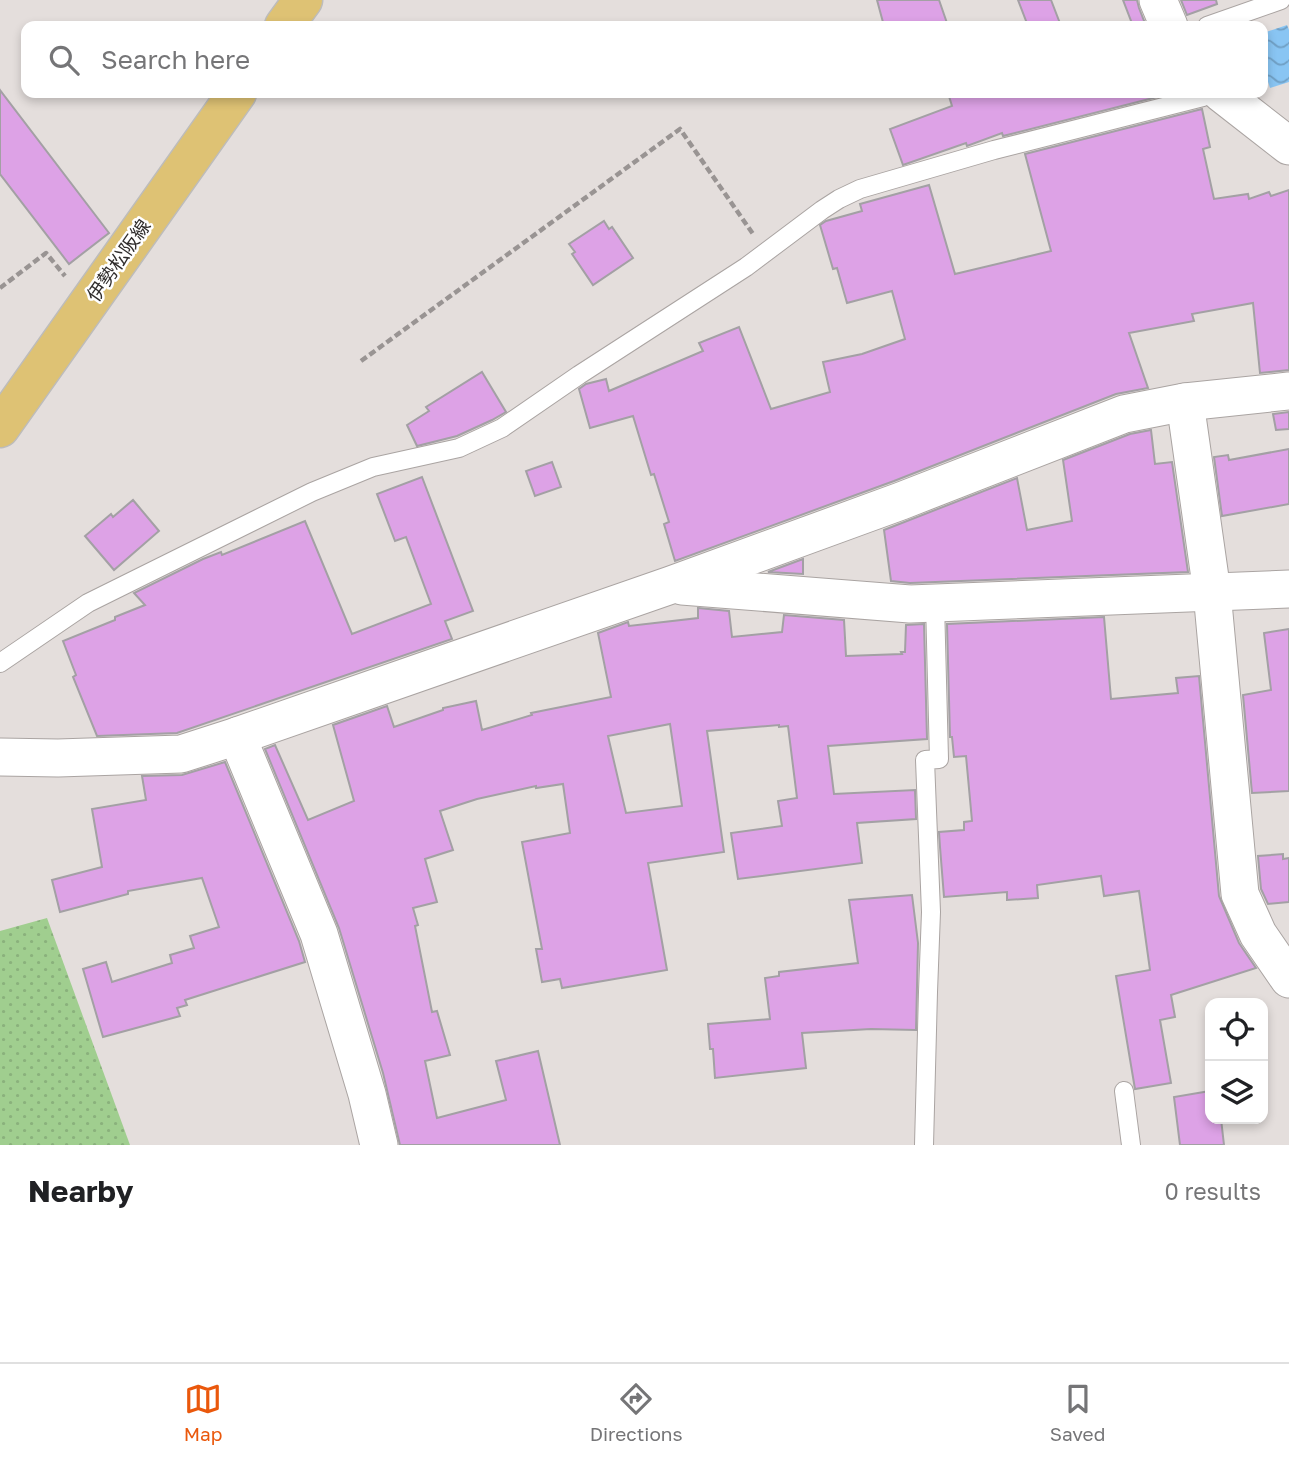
<!DOCTYPE html>
<html lang="en">
<head>
<meta charset="utf-8">
<style>
	:root { --surface:#fff; --page:#f6f6f6; --text:#202124; --muted:#757577; --line:#e0e0e0; --accent:#ea580c }
	body { margin:0; font-family:"Golos Text","Noto Sans JP",sans-serif; background:var(--page); color:var(--text) }
	.controls { position:absolute; right:21px; bottom:21px; display:grid; overflow:hidden; border-radius:14px; box-shadow:0 4px 10px #0003 }
	.controls button { width:63px; height:63px; display:grid; place-items:center; padding:0; border:0; border-bottom:2px solid var(--line); background:var(--surface); color:var(--text); font:35px sans-serif }
	.list { margin:0; padding:0; list-style:none }
	h2 { display:flex; justify-content:space-between; align-items:center; height:91px; margin:0; padding:0 28px; font-size:30px }
	h2 small { font-size:23px; font-weight:400; color:var(--muted) }
	.icon { flex:none; width:38px; height:38px; fill:none; stroke:currentColor; stroke-width:2; stroke-linecap:round; stroke-linejoin:round }
	.map { position:relative; flex:none; width:1289px; height:1145px; overflow:hidden }
	.search { position:absolute; background:var(--surface); box-shadow:0 4px 10px #0003; left:21px; right:21px; top:21px; height:77px; display:flex; align-items:center; gap:18px; box-sizing:border-box; padding:0 24px; border-radius:14px; color:var(--muted); font-size:26px }
	.sheet { height:217px; background:var(--surface) }
	nav { display:flex; justify-content:space-around; align-items:center; box-sizing:border-box; height:98px; border-top:2px solid var(--line); background:var(--surface); font-size:19px; color:var(--muted) }
	nav a { display:grid; justify-items:center; gap:4px }
	nav .on { color:var(--accent) }
	.map>svg:first-child { display:block }
	.grass { fill:url(#grass-dots) }
	.water { fill:url(#water-waves) }
	.building { fill:#dda2e6; stroke:#a3a0a4; stroke-width:2; fill-rule:evenodd }
	.lines { fill:none; stroke-linecap:round; stroke-linejoin:round }
	.lane-casing { stroke:#aaa4a2; stroke-width:20 }
	.street-casing { stroke:#aaa4a2; stroke-width:39 }
	.primary-casing { stroke:#bdbcbb; stroke-width:41 }
	.path { stroke:#999493; stroke-width:4.5; stroke-dasharray:7 3.5; stroke-linecap:butt }
	.lane { stroke:#fff; stroke-width:18 }
	.street { stroke:#fff; stroke-width:37 }
	.primary { stroke:#dec274; stroke-width:38 }
	.labels { text-anchor:middle; dominant-baseline:central; stroke-width:5; stroke-linejoin:round; paint-order:stroke }
	.street-label { font-size:19px; fill:#302d2c; stroke:#fff }
</style>
</head>
<body>
<div class="map">
<svg width="1289" height="1145" viewBox="0 0 1289 1145">
	<defs>
		<pattern id="grass-dots" width="8" height="8" patternUnits="userSpaceOnUse" patternTransform="scale(1.75)"><rect width="8" height="8" fill="#a0ce8f"/><path d="M2 2h.1M6 6h.1" fill="none" stroke="#8ab17c" stroke-width="1.8" stroke-linecap="round"/></pattern>
		<pattern id="water-waves" width="16" height="10" patternUnits="userSpaceOnUse" patternTransform="scale(1.75)"><rect width="16" height="10" fill="#89c5f3"/><path d="M0 5q4-4 8 0t8 0" fill="none" stroke="#70a0c5"/></pattern>
	</defs>
	<rect width="100%" height="100%" fill="#e4dedc"/>
	<!-- grass -->
	<path class="grass" d="M 47,918 L 130,1145 L 0,1145 L 0,931 Z"/>
	<!-- water -->
	<path class="water" d="M 1287,25 L 1289,30 L 1289,82 L 1270,88 L 1263,66 L 1263,33 Z"/>
	<!-- building -->
	<g class="building">
		<path d="M 877,0 L 939,0 L 948,26 L 884,26 Z"/>
		<path d="M 1018,0 L 1051,0 L 1061,26 L 1028,26 Z"/>
		<path d="M 1123,0 L 1137,0 L 1139,8 L 1146,26 L 1133,26 Z"/>
		<path d="M 1181,0 L 1216,0 L 1217,4 L 1187,15 Z"/>
		<path d="M 0,90 L 109,233 L 69,264 L 0,174 Z"/>
		<path d="M 948,93 L 1173,93 L 1003,136 L 1002,133 L 967,146 L 966,143 L 903,165 L 890,129 L 952,106 Z"/>
		<path d="M 1202,109 L 1210,147 L 1203,149 L 1214,199 L 1248,194 L 1249,199 L 1269,192 L 1271,196 L 1289,190 L 1289,370 L 1260,373 L 1253,303 L 1192,314 L 1194,321 L 1129,333 L 1148,388 L 1116,394 L 894,481 L 675,561 L 664,524 L 669,522 L 654,474 L 651,475 L 633,416 L 590,428 L 579,389 L 586,384 L 606,379 L 609,391 L 703,351 L 699,343 L 739,327 L 771,409 L 830,392 L 823,362 L 862,354 L 905,339 L 892,291 L 847,303 L 837,268 L 833,269 L 820,225 L 826,221 L 862,211 L 860,204 L 929,185 L 955,274 L 1051,251 L 1025,154 Z"/>
		<path d="M 604,221 L 609,229 L 612,227 L 633,258 L 593,285 L 572,254 L 575,252 L 569,244 Z"/>
		<path d="M 482,372 L 506,412 L 492,420 L 457,436 L 417,446 L 407,425 L 429,411 L 426,407 Z"/>
		<path d="M 1289,412 L 1289,429 L 1276,430 L 1273,414 Z"/>
		<path d="M 1151,430 L 1155,464 L 1172,462 L 1188,572 L 910,583 L 891,581 L 884,530 L 1017,478 L 1027,530 L 1072,521 L 1063,460 L 1130,434 Z"/>
		<path d="M 1289,449 L 1289,504 L 1222,516 L 1214,457 L 1228,455 L 1229,460 Z"/>
		<path d="M 552,462 L 561,487 L 535,496 L 526,471 Z"/>
		<path d="M 422,477 L 473,611 L 445,621 L 452,639 L 177,733 L 97,736 L 73,677 L 76,675 L 63,641 L 115,620 L 115,617 L 145,605 L 134,593 L 203,559 L 221,552 L 222,555 L 305,521 L 352,634 L 431,604 L 406,537 L 395,541 L 377,494 Z"/>
		<path d="M 133,500 L 159,531 L 114,570 L 85,536 L 111,514 L 113,517 Z"/>
		<path d="M 803,559 L 803,574 L 768,572 Z"/>
		<path d="M 698,608 L 729,611 L 732,637 L 782,632 L 784,615 L 844,620 L 846,656 L 902,654 L 901,652 L 905,652 L 906,625 L 924,624 L 927,739 L 828,746 L 834,794 L 915,790 L 916,819 L 857,823 L 862,863 L 738,879 L 731,833 L 782,826 L 778,801 L 797,798 L 788,726 L 779,727 L 779,725 L 707,731 L 724,852 L 648,863 L 667,970 L 562,988 L 560,979 L 542,982 L 536,949 L 542,949 L 522,842 L 570,833 L 563,784 L 536,788 L 536,786 L 477,799 L 440,811 L 453,850 L 425,859 L 437,902 L 413,908 L 418,925 L 415,926 L 432,1012 L 437,1011 L 450,1055 L 425,1061 L 437,1118 L 506,1100 L 496,1061 L 538,1051 L 560,1145 L 400,1145 L 383,1073 L 339,928 L 265,749 L 275,745 L 308,820 L 354,801 L 333,725 L 387,706 L 394,727 L 443,710 L 443,708 L 476,701 L 482,730 L 532,715 L 531,713 L 611,697 L 598,633 L 628,622 L 629,626 L 698,618 ZM 670,724 L 682,806 L 626,813 L 608,736 Z"/>
		<path d="M 1104,617 L 1111,699 L 1178,693 L 1176,678 L 1199,676 L 1219,896 L 1239,943 L 1256,968 L 1171,995 L 1175,1017 L 1160,1020 L 1171,1083 L 1135,1089 L 1116,976 L 1150,970 L 1139,891 L 1104,896 L 1101,876 L 1037,885 L 1038,898 L 1007,900 L 1007,892 L 944,897 L 940,847 L 939,832 L 964,830 L 964,822 L 972,821 L 966,756 L 954,757 L 952,737 L 950,737 L 947,624 Z"/>
		<path d="M 1289,629 L 1289,791 L 1252,793 L 1243,695 L 1271,690 L 1264,633 Z"/>
		<path d="M 225,762 L 299,941 L 305,962 L 185,1000 L 187,1005 L 177,1008 L 180,1016 L 103,1037 L 83,969 L 106,962 L 112,982 L 172,963 L 170,955 L 194,948 L 190,936 L 219,927 L 202,878 L 128,891 L 128,894 L 60,912 L 52,880 L 102,867 L 92,809 L 146,800 L 142,776 L 182,775 Z"/>
		<path d="M 1283,854 L 1283,859 L 1289,858 L 1289,902 L 1268,904 L 1261,889 L 1258,856 Z"/>
		<path d="M 912,895 L 918,943 L 916,1030 L 871,1029 L 802,1033 L 806,1068 L 715,1078 L 713,1049 L 710,1049 L 708,1024 L 770,1019 L 765,978 L 779,976 L 779,972 L 858,963 L 849,900 Z"/>
		<path d="M 1210,1091 L 1210,1119 L 1221,1119 L 1224,1145 L 1180,1145 L 1174,1097 Z"/>
	</g>
	<g class="lines">
		<!-- lane casing -->
		<g class="lane-casing">
			<g id="lane">
				<path d="M 1207,26 L 1281,0"/>
				<path d="M 0,663 L 88,603 L 312,492 L 373,467 L 459,448 L 502,428 L 579,375 L 746,267 L 822,210 L 839,199 L 860,189 L 994,150 L 1203,97 L 1208,93"/>
				<path d="M 1124,1091 L 1131,1145"/>
				<path d="M 924,1145 L 928,992 L 931,912 L 925,760 L 939,759 L 935,603"/>
			</g>
		</g>
		<!-- street casing -->
		<g class="street-casing">
			<g id="street">
				<path d="M 1158,0 L 1169,26"/>
				<path d="M 1221,93 L 1289,146"/>
				<path d="M 1185,402 L 1212,592 L 1240,894 L 1258,934 L 1289,979"/>
				<path d="M 682,586 L 910,604 L 1289,589"/>
				<path d="M 237,736 L 319,934 L 367,1094 L 379,1145"/>
				<path d="M 0,757 L 58,758 L 181,754 L 237,736 L 671,585 L 901,501 L 1124,414 L 1185,402 L 1289,391"/>
			</g>
		</g>
		<!-- primary casing -->
		<g class="primary-casing">
			<g id="primary">
				<path d="M 284,26 L 303,0"/>
				<path d="M 0,428 L 237,93"/>
			</g>
		</g>
		<!-- path -->
		<g class="path">
			<path d="M 0,288 L 46,253 L 65,276"/>
			<path d="M 361,361 L 680,129 L 753,234"/>
		</g>
		<!-- lane -->
		<use href="#lane" class="lane"/>
		<!-- street -->
		<use href="#street" class="street"/>
		<!-- primary -->
		<use href="#primary" class="primary"/>
	</g>
	<g class="labels">
		<!-- street labels -->
		<g class="street-label">
			<text transform="translate(118 260) rotate(-55)">伊勢松阪線</text>
		</g>
	</g>
</svg>
<div class="controls">
<button><svg class="icon" aria-label="locate" viewBox="0 0 24 24"><circle cx="12" cy="12" r="6"/><path d="M12 2v4M12 18v4M2 12h4M18 12h4"/></svg></button>
<button><svg class="icon" aria-label="layers" viewBox="0 0 24 24"><path d="M12 4l9 5-9 5-9-5zM3 14l9 5 9-5"/></svg></button>
</div>
<div class="search"><svg class="icon" aria-label="search" viewBox="0 0 24 24"><circle cx="10" cy="10" r="6"/><path d="M15 15l6 6"/></svg>Search here</div>
</div>
<section class="sheet">
<h2>Nearby<small>0 results</small></h2>
<ul class="list">
</ul>
</section>
<nav>
<a class="on"><svg class="icon" aria-label="map" viewBox="0 0 24 24"><path d="M3 6l6-2 6 2 6-2v14l-6 2-6-2-6 2zM9 4v14M15 6v14"/></svg>Map</a>
<a><svg class="icon" aria-label="directions" viewBox="0 0 24 24"><path d="M12 3l9 9-9 9-9-9zM9 14v-3h6M13 9l2 2-2 2"/></svg>Directions</a>
<a><svg class="icon" aria-label="saved" viewBox="0 0 24 24"><path d="M7 4h10v16l-5-4-5 4z"/></svg>Saved</a>
</nav>
</body>
</html>
